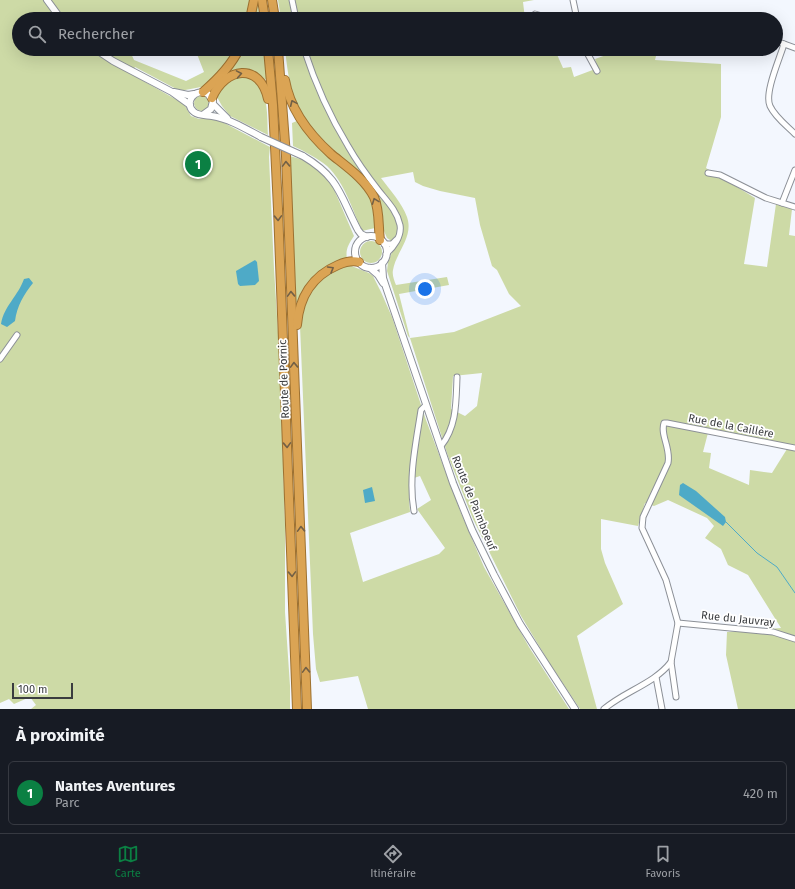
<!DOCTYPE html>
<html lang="fr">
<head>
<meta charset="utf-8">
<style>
	:root { --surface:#171b24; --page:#242831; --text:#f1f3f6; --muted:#9ea1a6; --line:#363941; --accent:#0b8043 }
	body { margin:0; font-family:"Fira Sans",sans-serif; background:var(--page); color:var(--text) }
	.scale { position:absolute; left:12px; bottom:10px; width:61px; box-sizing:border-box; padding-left:4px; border:2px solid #3a3c3f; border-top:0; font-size:11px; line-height:14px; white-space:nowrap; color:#3a3c3f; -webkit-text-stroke:3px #fff; paint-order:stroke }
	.you { position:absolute; left:425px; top:289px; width:14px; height:14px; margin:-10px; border:3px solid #fff; border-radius:50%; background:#1a73e8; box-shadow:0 0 0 6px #1a73e833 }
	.badge { display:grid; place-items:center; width:26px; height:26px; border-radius:50%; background:var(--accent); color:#fff; font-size:13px; font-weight:700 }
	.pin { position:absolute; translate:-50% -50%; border:2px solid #fff; box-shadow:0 1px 4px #0006 }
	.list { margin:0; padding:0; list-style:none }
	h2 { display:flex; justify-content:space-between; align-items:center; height:52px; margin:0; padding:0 16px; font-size:17px }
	h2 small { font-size:13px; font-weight:400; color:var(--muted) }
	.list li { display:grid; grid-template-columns:26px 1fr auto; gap:12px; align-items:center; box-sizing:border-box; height:64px; margin:0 8px 8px; padding:0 8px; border:1px solid var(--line); border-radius:6px }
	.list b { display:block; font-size:15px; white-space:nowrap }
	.list p { margin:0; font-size:13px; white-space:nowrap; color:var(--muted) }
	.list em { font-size:13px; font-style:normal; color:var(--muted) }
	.icon { flex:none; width:22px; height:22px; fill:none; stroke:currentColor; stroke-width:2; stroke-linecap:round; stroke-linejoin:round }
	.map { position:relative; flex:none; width:795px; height:709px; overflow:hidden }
	.search { position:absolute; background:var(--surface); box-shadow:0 4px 16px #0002; left:12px; right:12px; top:12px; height:44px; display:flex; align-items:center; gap:10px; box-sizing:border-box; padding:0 14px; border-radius:22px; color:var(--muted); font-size:15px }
	.sheet { height:124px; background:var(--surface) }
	nav { display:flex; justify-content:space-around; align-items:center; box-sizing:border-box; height:56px; border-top:1px solid var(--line); background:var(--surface); font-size:11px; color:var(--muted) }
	nav a { display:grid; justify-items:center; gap:2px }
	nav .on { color:var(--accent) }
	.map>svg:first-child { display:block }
	.green { fill:#cddaa6; fill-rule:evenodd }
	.water { fill:#4eaac7 }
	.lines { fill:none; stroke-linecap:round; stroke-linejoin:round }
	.stream { stroke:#4eaac7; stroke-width:1 }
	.minor-casing { stroke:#8c9097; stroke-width:7 }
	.tertiary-casing { stroke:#8c9097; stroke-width:8 }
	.trunk-casing { stroke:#9d7131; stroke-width:10 }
	.minor { stroke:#fff; stroke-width:5 }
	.tertiary { stroke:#fff; stroke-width:6 }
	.trunk { stroke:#dba454; stroke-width:8 }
	.tertiary-bridge-casing { stroke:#8c9097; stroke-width:8; stroke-linecap:butt }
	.tertiary-bridge { stroke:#fff; stroke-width:6 }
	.oneway { stroke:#726046 }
	.labels { text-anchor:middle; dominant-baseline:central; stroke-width:3.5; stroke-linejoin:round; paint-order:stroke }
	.street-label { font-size:11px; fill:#3a3c3f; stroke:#fff }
</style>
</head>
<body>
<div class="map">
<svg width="795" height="709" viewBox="0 0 795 709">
	<rect width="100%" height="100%" fill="#f3f7fe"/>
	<!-- green -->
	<g class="green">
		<path d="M 0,0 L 257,0 L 260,19 L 184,19 L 182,14 L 164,19 L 19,19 L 19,49 L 129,49 L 134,60 L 186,81 L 204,72 L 195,49 L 264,49 L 267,78 L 257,85 C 269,95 267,120 268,135 L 230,116 L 222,106 L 217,97 L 201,87 L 180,91 L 135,67 L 131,74 L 184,104 L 191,116 L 199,119 L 211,116 L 270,147 L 269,157 L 274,269 L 280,364 L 285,526 L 285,612 L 290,686 L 290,709 L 31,709 L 36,705 L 30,697 L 14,704 L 9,699 L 0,703 Z"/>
		<path d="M 278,0 L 534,0 L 523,2 L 525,19 L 281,19 Z"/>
		<path d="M 285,49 L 555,50 L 563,68 L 571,67 L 574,77 L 598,68 L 595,59 L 623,49 L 642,52 L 657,52 L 655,60 L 721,64 L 721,117 L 706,168 L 755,198 L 744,264 L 767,267 L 776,204 L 792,209 L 789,235 L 795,236 L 795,709 L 738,709 L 726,655 L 727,632 L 781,628 L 748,575 L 728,565 L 721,549 L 705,538 L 714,526 L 707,518 L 668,500 L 654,506 L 645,503 L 638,526 L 601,519 L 601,549 L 605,563 L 623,604 L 577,636 L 597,709 L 580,709 L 550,664 L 521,616 L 473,519 L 448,456 L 410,338 L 408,336 L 387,271 L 388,262 L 393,250 L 390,240 L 387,238 L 384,231 L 375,228 L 362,231 C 352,209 345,183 327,166 C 317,158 304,151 293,146 L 292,123 L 304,118 C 290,94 288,75 285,49 ZM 413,172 L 415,182 L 423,186 L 440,191 L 475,198 L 480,225 L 492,266 L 497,270 L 509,294 L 521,306 L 454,332 L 410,338 L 399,294 L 449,285 L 447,277 L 396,285 C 394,280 392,275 393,270 C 396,252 414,237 407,217 C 402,203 390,190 381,178 ZM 482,373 L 477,406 L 465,416 L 451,409 L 453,376 ZM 709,429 L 787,449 L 772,473 L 750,470 L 749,485 L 709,468 L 711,453 L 703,452 Z"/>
		<circle cx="202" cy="103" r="8"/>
		<path d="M 290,156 L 307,161 L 324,175 L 333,187 L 354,236 C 347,246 344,253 349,265 L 369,273 L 373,276 L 381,292 L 392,317 L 426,420 L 461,513 L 484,567 L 529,647 L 569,709 L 368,709 L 358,676 L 320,682 L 316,669 L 313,634 L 300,326 L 306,302 L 301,295 L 296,303 ZM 420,476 L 431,500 L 417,509 L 445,548 L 439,554 L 363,582 L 350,533 L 410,512 L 409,498 L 411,479 Z"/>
		<circle cx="371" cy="252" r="11"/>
	</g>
	<!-- water -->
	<g class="water">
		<path d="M 255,260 L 257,262 L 259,281 L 255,285 L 240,286 L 238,284 L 236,271 Z"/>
		<path d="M 29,278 L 33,283 C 24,294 17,306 15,321 L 7,327 L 1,324 C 4,306 18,296 24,279 Z"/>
		<path d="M 683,483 L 696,491 L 725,517 L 726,522 L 723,526 L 679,495 L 680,485 Z"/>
		<path d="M 372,487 L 375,501 L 365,503 L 363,490 Z"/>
	</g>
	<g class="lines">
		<!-- stream -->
		<path class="stream" d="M 726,522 L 757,553 L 777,567 L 795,593"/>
		<!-- minor casing -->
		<g class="minor-casing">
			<g id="minor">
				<path d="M 292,0 L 296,19"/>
				<path d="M 573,0 L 577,19"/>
				<path d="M 535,14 L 553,19"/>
				<path d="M 640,19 L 664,19"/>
				<path d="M 776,41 L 795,48"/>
				<path d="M 784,44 C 780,58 764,93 770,106 C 775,117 787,126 795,134"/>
				<path d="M 304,49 C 315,83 329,115 348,146 C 357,162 368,177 379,191 C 387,201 397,211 400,225 C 402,236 394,247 386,254"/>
				<path d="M 585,49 L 597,71"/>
				<path d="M 708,173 L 720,175 L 766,198 L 795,207"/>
				<path d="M 782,203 L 795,170"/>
				<path d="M 384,244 L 392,244 L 396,240"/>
				<path d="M 0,359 L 17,335"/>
				<path d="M 441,446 C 457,426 456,402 457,377"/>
				<path d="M 414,511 C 408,478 416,443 421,410 L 426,405"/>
				<path d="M 678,623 L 773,632 L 795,639"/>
				<path d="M 656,677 L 662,709"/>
				<path d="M 676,697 L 671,662 L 678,623 L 666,580 L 642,528 L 643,517 L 668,463 C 671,448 660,435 664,423 L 667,423 L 795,448"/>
				<path d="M 604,709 C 625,691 654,684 671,662"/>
			</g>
		</g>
		<!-- tertiary casing -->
		<g class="tertiary-casing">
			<g id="tertiary">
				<path d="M 47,0 L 61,19"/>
				<path d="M 95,49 L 113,61 L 172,92 L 190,105"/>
				<path d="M 174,92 L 188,95 L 194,94"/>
				<path d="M 213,104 L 227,118"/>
				<path d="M 204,114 L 211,109 L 213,101 L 208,94 C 195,87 183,103 194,112 C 199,116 207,115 212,116 C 230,119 246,129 261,137"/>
				<path d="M 303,156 C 340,178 340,196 358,230 L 361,234 L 367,237"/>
				<circle cx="371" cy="252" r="16"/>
				<path d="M 382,263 L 383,278 L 387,290 L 453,483 L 472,530 L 494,575 L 520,624 L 575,709"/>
				<path d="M 370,268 L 378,275 L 383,283"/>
			</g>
		</g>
		<!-- trunk casing -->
		<g class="trunk-casing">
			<g id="trunk">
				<path d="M 262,0 L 265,19"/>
				<path d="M 272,0 L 275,19"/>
				<path d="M 250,19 L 254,0"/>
				<path d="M 268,49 L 273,105 L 278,209 L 297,709"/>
				<path d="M 278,49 L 286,156 L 307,709"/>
				<path d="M 285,80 C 290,109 310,135 331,154 C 347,167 365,179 374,197 C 380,211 378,226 380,240"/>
				<path d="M 203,92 C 217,80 231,66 239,49"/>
				<path d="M 212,98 C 225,67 260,62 268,99"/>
				<path d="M 297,325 C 299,298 312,276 338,265 C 345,262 351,260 359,262"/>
			</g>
		</g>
		<!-- minor -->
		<use href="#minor" class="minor"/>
		<!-- tertiary -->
		<use href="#tertiary" class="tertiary"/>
		<!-- trunk -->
		<use href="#trunk" class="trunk"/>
		<!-- tertiary-bridge casing -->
		<g class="tertiary-bridge-casing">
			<path id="tertiary-bridge" d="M 261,137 L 303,156"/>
		</g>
		<!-- tertiary-bridge -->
		<use href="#tertiary-bridge" class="tertiary-bridge"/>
	</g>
	<!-- one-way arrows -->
	<defs><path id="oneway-chevron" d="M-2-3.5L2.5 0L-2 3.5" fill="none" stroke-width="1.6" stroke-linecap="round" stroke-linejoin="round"/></defs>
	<g class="oneway">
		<use href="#oneway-chevron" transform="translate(239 74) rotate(-10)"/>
		<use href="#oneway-chevron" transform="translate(293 103) rotate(-114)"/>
		<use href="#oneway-chevron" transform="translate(286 164) rotate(-92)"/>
		<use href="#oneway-chevron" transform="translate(375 201) rotate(-111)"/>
		<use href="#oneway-chevron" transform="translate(278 218) rotate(88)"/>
		<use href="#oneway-chevron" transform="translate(331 269) rotate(-30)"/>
		<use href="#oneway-chevron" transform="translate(291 294) rotate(-92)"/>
		<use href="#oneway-chevron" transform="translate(294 365) rotate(-92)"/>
		<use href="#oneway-chevron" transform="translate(287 445) rotate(88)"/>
		<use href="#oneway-chevron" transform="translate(301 529) rotate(-92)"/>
		<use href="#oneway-chevron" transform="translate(292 574) rotate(88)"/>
		<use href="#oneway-chevron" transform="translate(306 670) rotate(-92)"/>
	</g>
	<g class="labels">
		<!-- street labels -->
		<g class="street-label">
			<text transform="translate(284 379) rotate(-92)">Route de Pornic</text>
			<text transform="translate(731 426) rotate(11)">Rue de la Caillère</text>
			<text transform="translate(474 503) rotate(68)">Route de Paimboeuf</text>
			<text transform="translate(738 619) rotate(6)">Rue du Jauvray</text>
		</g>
	</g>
</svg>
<div class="scale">100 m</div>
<div class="you"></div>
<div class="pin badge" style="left:198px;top:164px">1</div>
<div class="search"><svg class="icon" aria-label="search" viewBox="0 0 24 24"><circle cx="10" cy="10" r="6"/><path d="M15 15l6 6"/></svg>Rechercher</div>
</div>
<section class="sheet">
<h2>À proximité<small></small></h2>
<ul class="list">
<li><span class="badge">1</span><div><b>Nantes Aventures</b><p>Parc</p></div><em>420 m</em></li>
</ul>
</section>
<nav>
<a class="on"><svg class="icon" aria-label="map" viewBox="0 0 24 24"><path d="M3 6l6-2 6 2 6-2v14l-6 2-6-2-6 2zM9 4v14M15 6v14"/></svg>Carte</a>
<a><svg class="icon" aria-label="directions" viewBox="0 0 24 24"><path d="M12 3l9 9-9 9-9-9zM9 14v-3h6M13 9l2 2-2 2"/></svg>Itinéraire</a>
<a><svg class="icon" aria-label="saved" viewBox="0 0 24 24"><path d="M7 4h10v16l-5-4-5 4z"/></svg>Favoris</a>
</nav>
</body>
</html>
